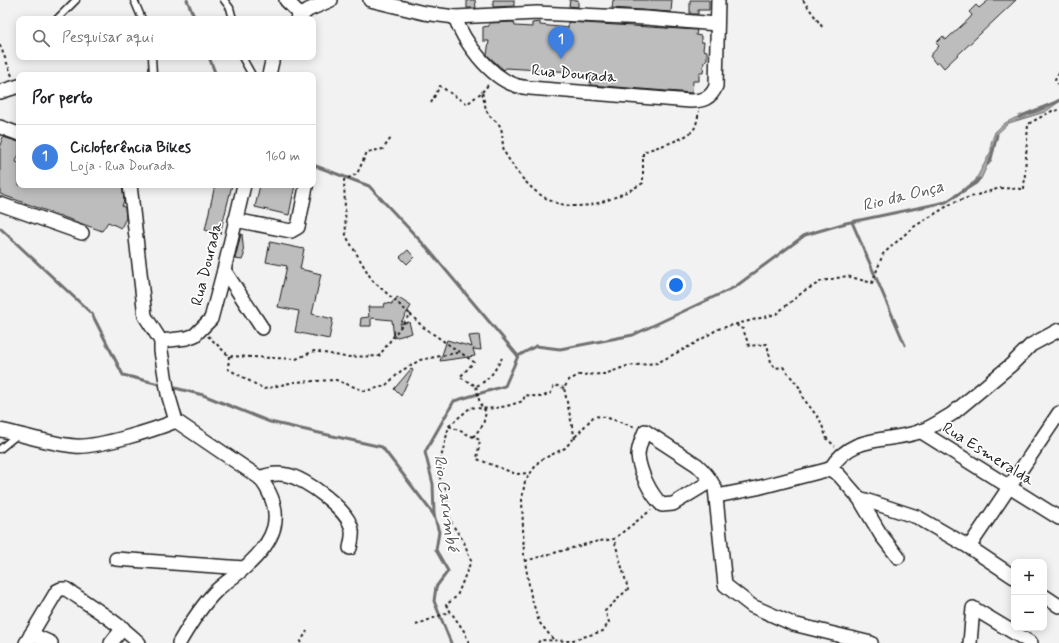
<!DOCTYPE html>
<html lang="pt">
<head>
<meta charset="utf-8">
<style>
	:root { --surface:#fff; --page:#f6f6f6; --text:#202124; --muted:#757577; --line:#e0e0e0; --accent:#1f6fb2 }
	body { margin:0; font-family:Mynerve,sans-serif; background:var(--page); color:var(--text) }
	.controls { position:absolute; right:12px; bottom:12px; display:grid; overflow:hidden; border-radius:8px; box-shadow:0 2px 10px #0003 }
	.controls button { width:36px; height:36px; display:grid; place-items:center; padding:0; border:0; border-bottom:1px solid var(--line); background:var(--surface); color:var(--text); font:20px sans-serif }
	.you { position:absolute; left:676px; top:285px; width:14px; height:14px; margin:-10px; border:3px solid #fff; border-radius:50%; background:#1a73e8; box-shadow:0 0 0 6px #1a73e833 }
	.badge { display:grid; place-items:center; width:26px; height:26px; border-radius:50%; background:var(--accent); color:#fff; font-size:13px; font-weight:700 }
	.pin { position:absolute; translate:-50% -33px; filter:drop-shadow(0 1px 2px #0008) }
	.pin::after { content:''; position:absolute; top:21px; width:14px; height:12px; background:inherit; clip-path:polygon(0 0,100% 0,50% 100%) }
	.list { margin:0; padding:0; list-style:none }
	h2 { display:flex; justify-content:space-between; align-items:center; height:52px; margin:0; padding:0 16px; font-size:17px }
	h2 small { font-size:13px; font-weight:400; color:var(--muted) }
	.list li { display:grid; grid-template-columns:26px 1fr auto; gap:12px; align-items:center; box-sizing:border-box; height:64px; padding:0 16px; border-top:1px solid var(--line) }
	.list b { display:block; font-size:15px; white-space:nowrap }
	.list p { margin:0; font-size:13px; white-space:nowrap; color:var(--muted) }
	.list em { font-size:13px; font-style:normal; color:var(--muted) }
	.icon { flex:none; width:22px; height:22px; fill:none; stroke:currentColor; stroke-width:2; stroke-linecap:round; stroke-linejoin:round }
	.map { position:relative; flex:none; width:1059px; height:643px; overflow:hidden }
	.search { position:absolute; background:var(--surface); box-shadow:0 2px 10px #0003; left:16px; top:16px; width:300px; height:44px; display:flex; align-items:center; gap:10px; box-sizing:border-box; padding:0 14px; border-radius:8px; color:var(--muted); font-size:15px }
	.panel { position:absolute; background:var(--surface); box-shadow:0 2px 10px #0003; left:16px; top:72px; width:300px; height:116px; border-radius:8px }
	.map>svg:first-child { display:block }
	.water { fill:#a8a8a8; stroke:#707070 }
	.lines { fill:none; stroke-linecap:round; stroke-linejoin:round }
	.stream { stroke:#707070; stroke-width:3 }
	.building { fill:#bdbdbd; stroke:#1c1c1c }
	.lane-casing { stroke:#1c1c1c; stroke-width:9 }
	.street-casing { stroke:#1c1c1c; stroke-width:16 }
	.path { stroke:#1c1c1c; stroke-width:2; stroke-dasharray:3 3; stroke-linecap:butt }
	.lane { stroke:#fff; stroke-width:6 }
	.street { stroke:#fff; stroke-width:13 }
	.labels { text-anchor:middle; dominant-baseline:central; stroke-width:3.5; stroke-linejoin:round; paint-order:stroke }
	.street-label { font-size:16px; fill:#1c1c1c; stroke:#fff }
	.water-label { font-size:17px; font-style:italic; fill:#5b5b5b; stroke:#fff }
</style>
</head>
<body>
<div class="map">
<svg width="1059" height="643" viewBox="0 0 1059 643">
	<rect width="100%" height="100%" fill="#f2f2f2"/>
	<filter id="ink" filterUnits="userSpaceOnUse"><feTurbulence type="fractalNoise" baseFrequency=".025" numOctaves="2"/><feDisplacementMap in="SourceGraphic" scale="8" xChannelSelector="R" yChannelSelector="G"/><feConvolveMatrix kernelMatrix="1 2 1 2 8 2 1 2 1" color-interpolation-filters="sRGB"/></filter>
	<g filter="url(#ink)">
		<!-- water -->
		<path class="water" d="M 1059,99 L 1059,102 L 1045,112 L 1009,123 L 998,133 L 994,143 L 994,151 L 981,179 L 946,201 L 975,181 L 991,151 L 991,143 L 995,132 L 1005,123 L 1015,118 L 1040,111 Z"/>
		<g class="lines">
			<!-- stream -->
			<g class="stream">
				<path d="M 187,0 L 195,19"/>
				<path d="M 209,57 L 216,75"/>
				<path d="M 1019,117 L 1059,101"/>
				<path d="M 988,164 L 991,159 L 997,135"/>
				<path d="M 313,165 L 369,186 L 428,249 L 518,356"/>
				<path d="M 852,222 L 905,345"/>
				<path d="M 0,228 L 92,314 L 123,375 L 163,385"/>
				<path d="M 518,356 L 536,346 L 560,349 L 633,335 L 735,287 L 805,235 L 846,223 L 946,202 L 976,183 L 979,179"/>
				<path d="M 171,387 L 203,395 L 270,422 L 382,447 L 434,515"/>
				<path d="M 451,643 L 434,601 L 436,587 L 448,571 L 436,550 L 439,532 L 434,515 L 433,484 L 425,452 L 454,401 L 505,386 L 518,356"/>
			</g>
		</g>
		<!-- building -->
		<g class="building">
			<path d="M 467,0 L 475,0 L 476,8 L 467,8 Z"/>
			<path d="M 493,0 L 514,0 L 514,6 L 493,7 Z"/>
			<path d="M 570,0 L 578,0 L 578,7 L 569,6 Z"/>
			<path d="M 613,0 L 672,0 L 671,12 L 612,8 Z"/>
			<path d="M 690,0 L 709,0 L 709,10 L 698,10 L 698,14 L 690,14 Z"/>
			<path d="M 989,0 L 1016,0 L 944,68 L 939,62 L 936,64 L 930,56 L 939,46 L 936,43 L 943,36 L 946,40 L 949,37 L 970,18 L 972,15 L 969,12 L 976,5 L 979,8 Z"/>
			<path d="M 514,22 L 515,26 L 532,27 L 532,23 L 540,22 L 540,25 L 568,28 L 568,22 L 697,30 L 696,35 L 701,36 L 701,42 L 704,42 L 703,50 L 707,51 L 707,59 L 704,62 L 703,73 L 699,73 L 699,81 L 693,81 L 692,93 L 590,85 L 591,75 L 574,74 L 574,72 L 506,68 L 504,70 L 487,55 L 489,41 L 483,41 L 483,27 L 489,26 L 489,23 Z"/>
			<path d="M 3,137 L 19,142 L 19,154 L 16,162 L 19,163 L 19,185 L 122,185 L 124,200 L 122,206 L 125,208 L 126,218 L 121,228 L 108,222 L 102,231 L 0,194 L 0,145 Z"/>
			<path d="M 215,185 L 232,185 L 220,234 L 205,230 Z"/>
			<path d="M 260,185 L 295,185 L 289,215 L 255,207 Z"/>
			<path d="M 241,234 L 242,234 L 244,255 L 242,260 L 235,259 Z"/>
			<path d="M 270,242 L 304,249 L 300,269 L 321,274 L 312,314 L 333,319 L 329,339 L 295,332 L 299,311 L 278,307 L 287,266 L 266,262 Z"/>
			<path d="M 408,250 L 414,257 L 407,264 L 400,257 Z"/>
			<path d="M 397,297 L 411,306 L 400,324 L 409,322 L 412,333 L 394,338 L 392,320 L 371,318 L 371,326 L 360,326 L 361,318 L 369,317 L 368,307 L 384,307 L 385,303 L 392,304 L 392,302 L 394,302 Z"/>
			<path d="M 479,335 L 481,350 L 473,349 L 475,356 L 440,361 L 447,340 L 472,347 L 469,336 Z"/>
			<path d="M 411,369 L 413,370 L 401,396 L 394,389 Z"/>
		</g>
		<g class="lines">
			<!-- lane casing -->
			<g class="lane-casing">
				<g id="lane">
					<path d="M 134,0 L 142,19"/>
					<path d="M 224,0 L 230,8 L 233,19"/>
					<path d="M 57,19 L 76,0"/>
					<path d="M 152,57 L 153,75"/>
					<path d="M 242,57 L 252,75"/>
					<path d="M 0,449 L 17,435"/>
				</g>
			</g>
			<!-- street casing -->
			<g class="street-casing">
				<g id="street">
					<path d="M 286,0 L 302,16"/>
					<path d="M 370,0 L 424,13 L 455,17 C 463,41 490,77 515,85 C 519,87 525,87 530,88 L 690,101 C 702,101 711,99 716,86 L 718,0"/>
					<path d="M 455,17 L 537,13 L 646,18 L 717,24"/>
					<path d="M 297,19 L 308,10 L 331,0"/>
					<path d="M 269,75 L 273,57"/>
					<path d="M 0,92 L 19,86"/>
					<path d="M 0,127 L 19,134"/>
					<path d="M 130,185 L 145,316 L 161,341"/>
					<path d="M 0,204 L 82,233"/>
					<path d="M 235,220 L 291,231 L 298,227 L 306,187"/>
					<path d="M 224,270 L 262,328"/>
					<path d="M 161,341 L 161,351 L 168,394 L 176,421 L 260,478 C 288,515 275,542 242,570 C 234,577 224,583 216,591 C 201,606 190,624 179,643"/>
					<path d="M 161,341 L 187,338 L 195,335 L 211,319 L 224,270 L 244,185"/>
					<path d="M 0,430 C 25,435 50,444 75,446 C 97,448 154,430 176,421"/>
					<path d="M 920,431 L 1059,518"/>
					<path d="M 830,469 C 852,434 884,443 919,432 C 931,428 942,420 952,414 L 1011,365 L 1031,345 L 1059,330"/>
					<path d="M 260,478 C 269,474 277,473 287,475 C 305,478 349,510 352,530 C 353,535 351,543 350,548"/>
					<path d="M 711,481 L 673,504 L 662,505 C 650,494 640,472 638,456 C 638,447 642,439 645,431 L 697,465 C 705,472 710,479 715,488 L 725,585 L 752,606 L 793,624 L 871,643"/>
					<path d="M 717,496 L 757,488 L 830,469 L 839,475 L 859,498 L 917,517 L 969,547 L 1014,577"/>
					<path d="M 859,498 L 881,535 L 898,557"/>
					<path d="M 969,547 L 1059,413"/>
					<path d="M 116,559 L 244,568"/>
					<path d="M 1044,596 L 1059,606"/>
					<path d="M 31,634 L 51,643"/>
					<path d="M 26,643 L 57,591 L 61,589 L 66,589 C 91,606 117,622 139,643"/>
					<path d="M 111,643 L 123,628"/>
					<path d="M 970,643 L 973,608 L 1031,643"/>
				</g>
			</g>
			<!-- path -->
			<g class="path">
				<path d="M 803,0 L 823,28"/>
				<path d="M 0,45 L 12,76"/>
				<path d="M 1059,73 L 1055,79 L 1059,86"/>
				<path d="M 482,92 L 489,84"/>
				<path d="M 431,103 L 440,86 L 467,104 L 482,92 C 484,99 485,110 489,115 C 492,119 498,122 500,126 C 504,134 501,145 505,153 C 542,217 583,218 643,183 L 643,152 C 656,147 686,140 694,129 C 697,124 698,116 699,111"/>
				<path d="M 410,314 L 423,327 L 474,362 L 460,377 L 476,386 C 490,380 495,370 502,358"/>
				<path d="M 737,324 L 738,327 L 743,329 L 749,346 L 767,344 L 771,362 L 775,368 L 783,367 L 800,388 L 803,398 L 820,420 L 827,439 L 835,446"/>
				<path d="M 208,336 L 229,356 L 296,359 L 314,351 L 345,357 L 379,356 L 410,314 L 372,280 L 346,236 L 344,180 L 357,174 L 367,152 L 383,149 L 391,138"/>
				<path d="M 229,356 L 228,369 L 264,389 L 294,382 L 336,380 L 365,391 L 385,386 L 401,371 L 420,360 L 461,352"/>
				<path d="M 449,426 L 480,440 L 477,459 L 516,474 L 530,473"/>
				<path d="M 473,437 L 483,425 L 486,412 L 480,404 L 476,386"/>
				<path d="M 575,439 L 564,388 L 569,380 L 579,375 L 605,374 L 627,366 L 657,363 L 692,345 L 718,329 L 776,314 L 804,291 L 822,281 L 847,276 L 872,283 L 883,254 L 912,228 L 954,202 L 1000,188 L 1024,189 L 1028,124 L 1052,111 L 1059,110"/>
				<path d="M 525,561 L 594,542 L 614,539 L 651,510"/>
				<path d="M 416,625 L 446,613 L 450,613"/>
				<path d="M 553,639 L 539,622 L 531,596 L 524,556 L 522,499 L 525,481 L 539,461 L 565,448 L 594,416 L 605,417 L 635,427"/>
				<path d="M 300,643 L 307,631"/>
				<path d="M 469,643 L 464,631 L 446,605 L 457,596 L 471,561 L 464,542 L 452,524 L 448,511 L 447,490 L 440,480 L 441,458 L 449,426 L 471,407 C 490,411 505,407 523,401 L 525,395 L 541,397 L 551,393 L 554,385 L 564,388"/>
				<path d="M 538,643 L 540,640 L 570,641 L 603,631 L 609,622 L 605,611 L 628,589 L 614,539"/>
			</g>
			<!-- lane -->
			<use href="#lane" class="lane"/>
			<!-- street -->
			<use href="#street" class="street"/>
		</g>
	</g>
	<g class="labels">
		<!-- street labels -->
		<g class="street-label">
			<text transform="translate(574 74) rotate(5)">Rua Dourada</text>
			<text transform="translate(207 264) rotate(-76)">Rua Dourada</text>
			<text transform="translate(988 454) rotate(32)">Rua Esmeralda</text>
		</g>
		<!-- water labels -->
		<g class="water-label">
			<text transform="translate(903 196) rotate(-14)">Rio da Onça</text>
			<text transform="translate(446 503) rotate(82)">Rio Carumbé</text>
		</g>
	</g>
</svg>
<div class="controls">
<button>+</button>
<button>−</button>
</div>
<div class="you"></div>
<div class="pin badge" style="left:561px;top:59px;background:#3f7fe0">1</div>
<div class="search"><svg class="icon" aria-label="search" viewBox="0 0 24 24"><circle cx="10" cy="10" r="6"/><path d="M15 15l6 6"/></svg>Pesquisar aqui</div>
<section class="panel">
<h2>Por perto<small></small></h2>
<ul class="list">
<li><span class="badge" style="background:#3f7fe0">1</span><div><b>Cicloferência Bikes</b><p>Loja · Rua Dourada</p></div><em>160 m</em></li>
</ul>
</section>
</div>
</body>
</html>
